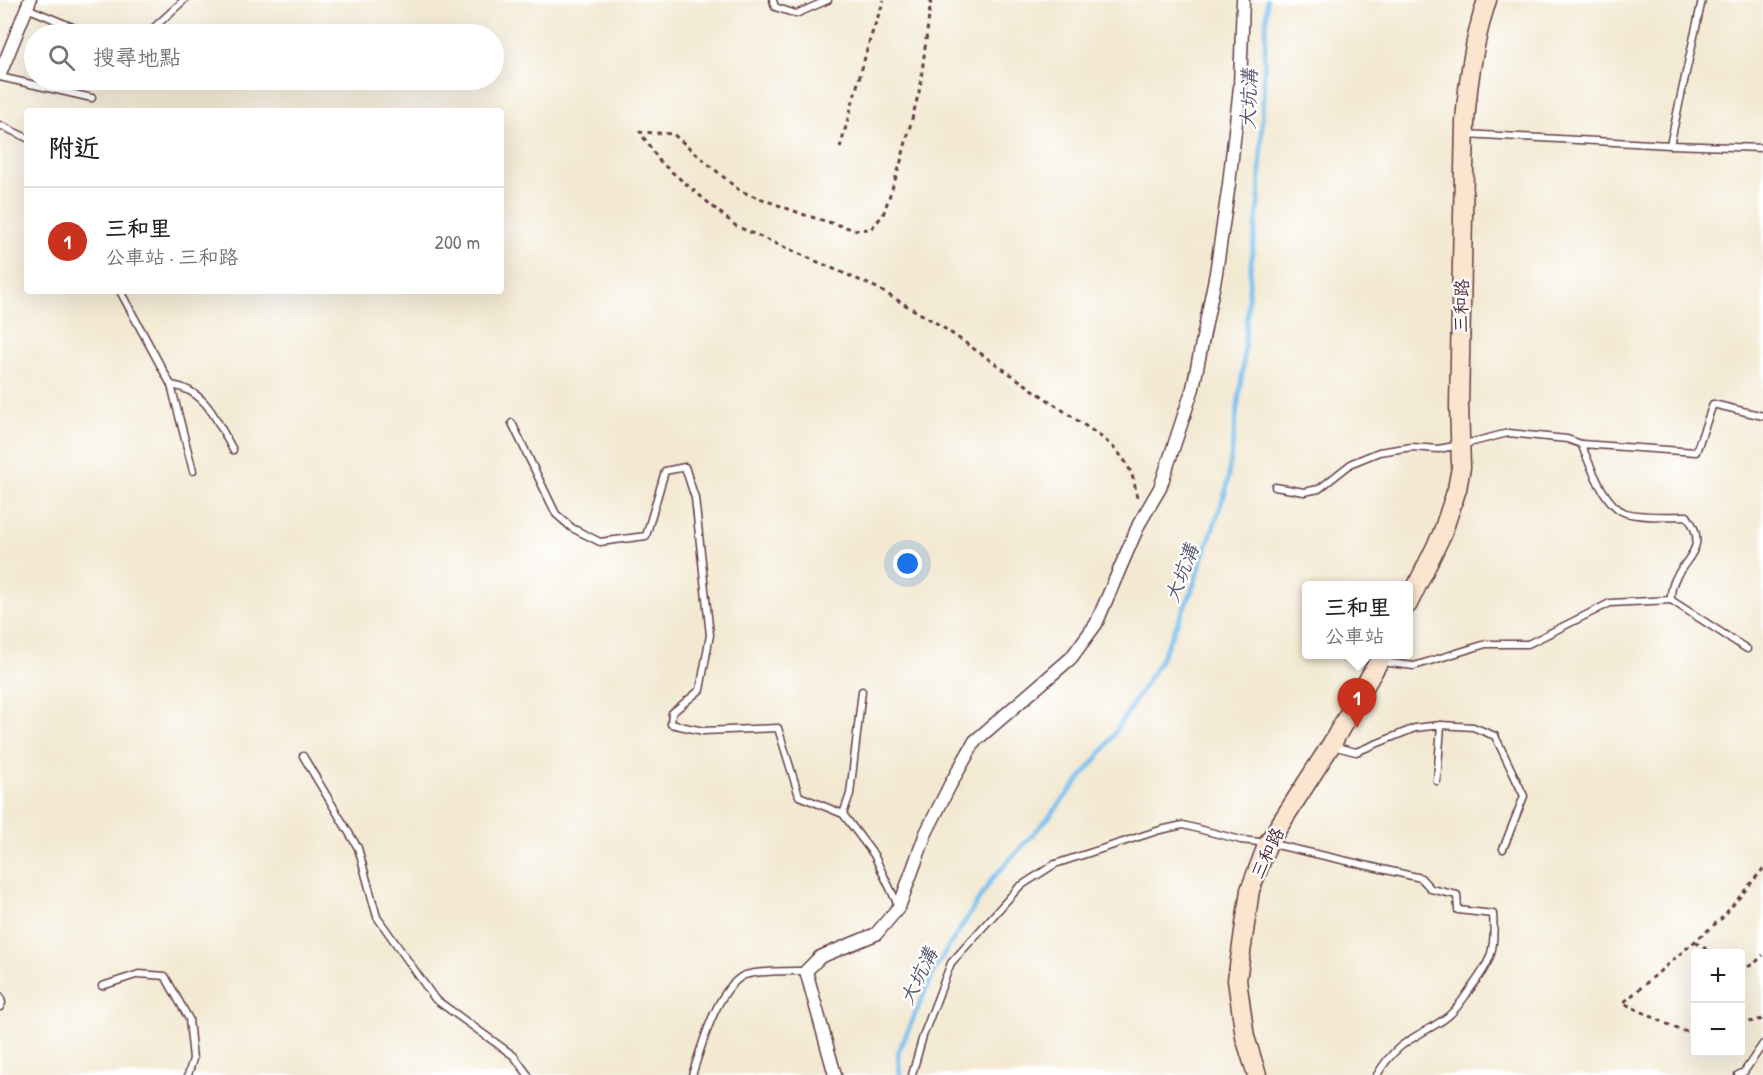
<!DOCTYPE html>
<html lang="zh-TW">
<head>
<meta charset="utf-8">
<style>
	:root { --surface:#fff; --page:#f6f6f6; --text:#202124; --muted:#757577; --line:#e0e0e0; --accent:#c8321e }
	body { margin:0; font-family:"Patrick Hand","LXGW WenKai TC",sans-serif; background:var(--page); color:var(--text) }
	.controls { position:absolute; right:18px; bottom:18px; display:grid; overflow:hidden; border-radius:6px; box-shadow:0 6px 24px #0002 }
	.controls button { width:54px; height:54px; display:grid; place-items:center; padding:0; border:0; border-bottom:2px solid var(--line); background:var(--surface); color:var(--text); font:30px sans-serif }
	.you { position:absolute; left:908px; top:564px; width:21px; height:21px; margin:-15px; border:4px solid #fff; border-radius:50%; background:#1a73e8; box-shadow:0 0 0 9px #1a73e833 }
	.badge { display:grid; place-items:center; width:39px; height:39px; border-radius:50%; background:var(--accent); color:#fff; font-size:20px; font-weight:700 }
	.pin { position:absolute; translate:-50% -50px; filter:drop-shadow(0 2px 3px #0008) }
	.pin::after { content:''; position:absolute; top:32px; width:21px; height:18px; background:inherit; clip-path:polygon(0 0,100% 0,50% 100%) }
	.popup { position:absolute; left:1302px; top:581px; width:111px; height:78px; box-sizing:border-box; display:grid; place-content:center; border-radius:6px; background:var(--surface); filter:drop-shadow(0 2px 4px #0005); font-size:20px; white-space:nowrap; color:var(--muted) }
	.popup b { font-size:22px; color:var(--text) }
	.popup::after { content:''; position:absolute; left:50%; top:100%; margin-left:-12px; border:12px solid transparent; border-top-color:var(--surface) }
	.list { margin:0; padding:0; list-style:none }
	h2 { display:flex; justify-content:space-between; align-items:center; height:78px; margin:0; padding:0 24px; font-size:26px }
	h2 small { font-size:20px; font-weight:400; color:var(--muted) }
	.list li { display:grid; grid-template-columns:39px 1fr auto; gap:18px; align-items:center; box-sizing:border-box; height:108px; padding:0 24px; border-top:2px solid var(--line) }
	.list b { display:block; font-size:22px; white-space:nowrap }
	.list p { margin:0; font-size:20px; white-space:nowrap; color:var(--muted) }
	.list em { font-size:20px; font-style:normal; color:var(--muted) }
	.icon { flex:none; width:33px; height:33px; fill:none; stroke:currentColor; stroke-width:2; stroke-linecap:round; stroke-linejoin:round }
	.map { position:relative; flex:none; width:1763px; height:1075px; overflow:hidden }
	.search { position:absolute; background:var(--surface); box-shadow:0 6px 24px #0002; left:24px; top:24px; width:480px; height:66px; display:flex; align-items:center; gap:15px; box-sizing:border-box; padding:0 21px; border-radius:33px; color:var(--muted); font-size:22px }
	.panel { position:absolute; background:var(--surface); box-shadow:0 6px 24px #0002; left:24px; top:108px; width:480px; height:186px; border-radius:6px }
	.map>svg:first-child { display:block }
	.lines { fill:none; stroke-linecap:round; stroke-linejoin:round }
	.stream { stroke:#74beed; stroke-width:4.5 }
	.lane-casing { stroke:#633d44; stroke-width:9 }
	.street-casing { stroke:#633d44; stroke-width:15 }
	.secondary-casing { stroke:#633d44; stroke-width:21 }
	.path { stroke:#633d44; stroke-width:3; stroke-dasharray:4.5 4.5; stroke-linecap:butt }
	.lane { stroke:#fff; stroke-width:6 }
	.street { stroke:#fff; stroke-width:12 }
	.secondary { stroke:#fbe5cf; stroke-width:18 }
	.labels { text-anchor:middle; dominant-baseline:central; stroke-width:4.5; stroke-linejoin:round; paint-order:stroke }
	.street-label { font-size:18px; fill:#4a1f2b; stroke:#fff }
	.water-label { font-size:20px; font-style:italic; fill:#59576f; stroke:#fff }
</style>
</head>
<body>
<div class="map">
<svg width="1763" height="1075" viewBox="0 0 1763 1075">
	<rect width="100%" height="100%" fill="#fff"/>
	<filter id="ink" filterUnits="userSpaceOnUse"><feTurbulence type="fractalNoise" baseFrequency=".0167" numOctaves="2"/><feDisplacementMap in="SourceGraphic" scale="12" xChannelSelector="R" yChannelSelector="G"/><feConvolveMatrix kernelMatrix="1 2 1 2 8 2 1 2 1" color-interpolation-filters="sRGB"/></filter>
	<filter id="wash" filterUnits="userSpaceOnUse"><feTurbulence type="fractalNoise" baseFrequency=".008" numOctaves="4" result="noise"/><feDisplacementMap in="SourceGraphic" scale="24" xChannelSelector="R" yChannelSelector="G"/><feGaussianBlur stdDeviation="1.35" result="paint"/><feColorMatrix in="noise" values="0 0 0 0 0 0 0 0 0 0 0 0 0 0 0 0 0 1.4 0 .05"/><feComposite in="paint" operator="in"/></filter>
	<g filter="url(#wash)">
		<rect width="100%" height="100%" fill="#f3e9d2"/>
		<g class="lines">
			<!-- stream -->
			<path class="stream" d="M 900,1075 L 898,1053 L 937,965 L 992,879 L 1049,817 L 1105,748 L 1160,661 L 1191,593 L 1227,487 L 1243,367 L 1251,263 L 1259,201 L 1267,0"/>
		</g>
	</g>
	<g filter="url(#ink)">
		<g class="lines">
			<!-- lane casing -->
			<g class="lane-casing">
				<g id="lane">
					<path d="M 773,0 L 775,7 L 796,14 L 828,0"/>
					<path d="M 27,8 L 89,34"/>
					<path d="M 147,34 L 184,0"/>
					<path d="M 0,77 L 92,98"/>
					<path d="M 0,125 L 27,138"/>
					<path d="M 1465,134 L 1670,145 L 1763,148"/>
					<path d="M 1670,145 L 1702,0"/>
					<path d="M 120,291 L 171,385 L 193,471"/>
					<path d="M 171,385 C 207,390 217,422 233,450"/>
					<path d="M 512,423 L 556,514 L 572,528 L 600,542 L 646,536 L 665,471 L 685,467 L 695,498 L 710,635 L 700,690 L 672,713 L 671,724 L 703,731 L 778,728 L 799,796 L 843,814 L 874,855 L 898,905"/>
					<path d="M 1581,444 L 1696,452 L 1713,404 L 1763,416"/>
					<path d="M 1275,487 L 1304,492 L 1319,489 L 1352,463 L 1379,452 L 1412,447 L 1438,449 L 1461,445 L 1508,433 L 1567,439 L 1581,444 C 1590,464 1604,506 1626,513 C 1645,518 1668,516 1687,516 C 1716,556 1669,561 1671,600 L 1747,649"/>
					<path d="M 1382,662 L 1414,666 L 1486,644 L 1528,644 L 1610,603 L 1671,600"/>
					<path d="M 1332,746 L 1356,752 L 1415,728 L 1441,725 L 1473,727 L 1495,736 L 1524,796 L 1503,849"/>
					<path d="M 303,756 L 358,848 L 377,917 L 435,999 L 514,1056 L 528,1075"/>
					<path d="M 1437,781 L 1441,725"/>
					<path d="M 843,814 L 850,794 L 862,691"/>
					<path d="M 102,986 L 139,974 L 165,976 L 189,1019 L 193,1059 L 188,1075"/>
					<path d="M 0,996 L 2,1003 L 0,1007"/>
					<path d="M 692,1075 C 702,1046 715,994 741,977 C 752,970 792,971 806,971"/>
					<path d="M 912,1075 L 923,1036 L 951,963 L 1019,887 L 1055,864 L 1160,830 L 1183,825 L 1241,840 L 1268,843 L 1421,878 L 1431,889 L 1457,895 L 1458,910 L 1493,914 C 1496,956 1490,961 1466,995 C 1459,1005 1452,1015 1440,1022 C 1411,1040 1396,1043 1377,1075"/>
					<path d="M 1738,1075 L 1744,1072 L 1763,1044"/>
				</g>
			</g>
			<!-- street casing -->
			<g class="street-casing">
				<g id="street">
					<path d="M 0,74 L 30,0"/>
					<path d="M 835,1075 L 806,971 L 820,957 L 876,934 L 899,907 L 926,833 L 950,785 L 975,741 L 1071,658 L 1096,624 L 1139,524 L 1160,488 L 1193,388 L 1216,273 L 1229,184 L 1240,87 L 1243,0"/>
				</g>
			</g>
			<!-- secondary casing -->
			<g class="secondary-casing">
				<g id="secondary">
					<path d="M 1408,604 L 1442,534 L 1457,489 L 1461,467 L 1459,405 L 1465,122 C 1468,80 1474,40 1487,0"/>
					<path d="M 1257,1075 L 1245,1037 L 1237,980 L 1250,890 L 1268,843 L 1331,745 L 1383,654"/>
				</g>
			</g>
			<!-- path -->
			<g class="path">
				<path d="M 931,0 L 920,88 L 900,165 L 883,215 L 871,229 L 855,230 L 805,215 L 740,191 L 673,134 L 640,132 L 660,162 L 736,226 L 875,287 L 938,324 L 1100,436 C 1124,455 1134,469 1137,500"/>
				<path d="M 840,148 L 870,39 L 884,0"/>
				<path d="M 1695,942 L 1714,954"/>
				<path d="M 1740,971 L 1755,963 L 1763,955"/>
				<path d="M 1740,1024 L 1763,1019"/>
				<path d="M 1696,1031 L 1682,1031 L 1623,1003 L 1722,918 L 1763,869"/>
			</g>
			<!-- lane -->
			<use href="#lane" class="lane"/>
			<!-- street -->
			<use href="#street" class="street"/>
			<!-- secondary -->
			<use href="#secondary" class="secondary"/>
		</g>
	</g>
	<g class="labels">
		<!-- street labels -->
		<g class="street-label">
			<text transform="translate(1461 306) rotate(-89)">三和路</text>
			<text transform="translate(1267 853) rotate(-65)">三和路</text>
		</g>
		<!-- water labels -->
		<g class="water-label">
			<text transform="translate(1248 99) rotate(-88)">大坑溝</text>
			<text transform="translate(1181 573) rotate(-69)">大坑溝</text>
			<text transform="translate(918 976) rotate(-64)">大坑溝</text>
		</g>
	</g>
</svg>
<div class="controls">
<button>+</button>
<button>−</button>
</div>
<div class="you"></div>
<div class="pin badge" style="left:1357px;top:728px">1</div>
<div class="popup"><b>三和里</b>公車站</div>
<div class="search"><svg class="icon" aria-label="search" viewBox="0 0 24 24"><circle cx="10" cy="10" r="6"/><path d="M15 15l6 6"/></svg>搜尋地點</div>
<section class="panel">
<h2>附近<small></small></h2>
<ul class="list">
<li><span class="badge">1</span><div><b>三和里</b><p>公車站 · 三和路</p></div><em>200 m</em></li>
</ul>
</section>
</div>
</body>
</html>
